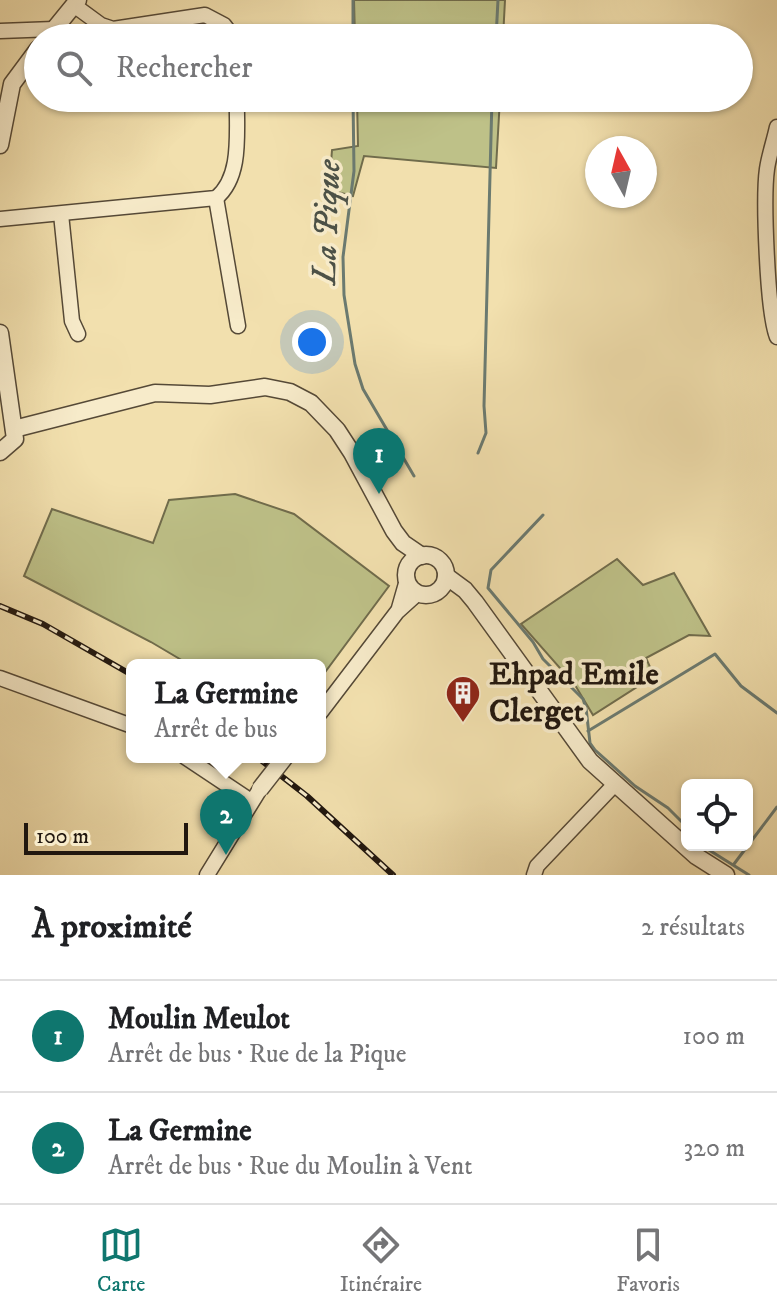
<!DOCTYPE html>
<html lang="fr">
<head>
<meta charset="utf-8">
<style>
	:root { --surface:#fff; --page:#f6f6f6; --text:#202124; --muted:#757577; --line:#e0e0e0; --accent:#0f766e }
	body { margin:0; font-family:"IM FELL DW Pica",serif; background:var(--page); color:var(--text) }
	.controls { position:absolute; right:24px; bottom:24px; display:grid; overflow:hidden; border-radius:12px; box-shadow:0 2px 6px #0004 }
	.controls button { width:72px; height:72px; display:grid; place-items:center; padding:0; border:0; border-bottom:2px solid var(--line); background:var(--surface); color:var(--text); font:40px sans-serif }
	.compass { position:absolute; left:585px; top:136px; width:72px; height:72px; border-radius:50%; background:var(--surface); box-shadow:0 2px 6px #0004; rotate:352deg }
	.scale { position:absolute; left:24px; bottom:20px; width:164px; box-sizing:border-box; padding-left:8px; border:4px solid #21170f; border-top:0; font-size:22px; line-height:28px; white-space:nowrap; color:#21170f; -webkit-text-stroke:6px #f7ebca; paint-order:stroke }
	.you { position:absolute; left:312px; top:342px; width:28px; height:28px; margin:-20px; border:6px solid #fff; border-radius:50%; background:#1a73e8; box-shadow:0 0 0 12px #1a73e833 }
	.badge { display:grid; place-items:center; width:52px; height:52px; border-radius:50%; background:var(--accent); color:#fff; font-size:26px; font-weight:700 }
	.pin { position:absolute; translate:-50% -66px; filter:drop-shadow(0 2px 4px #0008) }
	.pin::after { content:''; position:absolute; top:42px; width:28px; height:24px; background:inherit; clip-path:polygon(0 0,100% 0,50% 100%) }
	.popup { position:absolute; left:126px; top:659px; width:200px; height:104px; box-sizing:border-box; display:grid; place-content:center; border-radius:12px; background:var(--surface); filter:drop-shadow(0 2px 6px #0005); font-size:26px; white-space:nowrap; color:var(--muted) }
	.popup b { font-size:30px; color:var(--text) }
	.popup::after { content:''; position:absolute; left:50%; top:100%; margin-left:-16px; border:16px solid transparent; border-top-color:var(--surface) }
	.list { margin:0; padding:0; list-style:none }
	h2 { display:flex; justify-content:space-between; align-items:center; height:104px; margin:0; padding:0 32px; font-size:34px }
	h2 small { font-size:26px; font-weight:400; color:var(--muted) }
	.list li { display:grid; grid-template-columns:52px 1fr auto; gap:24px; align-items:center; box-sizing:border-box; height:112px; padding:0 32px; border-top:2px solid var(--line) }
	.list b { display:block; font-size:30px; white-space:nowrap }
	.list p { margin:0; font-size:26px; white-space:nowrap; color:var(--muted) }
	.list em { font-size:26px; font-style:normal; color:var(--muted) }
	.icon { flex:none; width:44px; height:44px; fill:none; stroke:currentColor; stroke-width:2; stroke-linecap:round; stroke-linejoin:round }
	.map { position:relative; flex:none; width:777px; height:875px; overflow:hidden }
	.search { position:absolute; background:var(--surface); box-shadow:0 2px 6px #0004; left:24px; right:24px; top:24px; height:88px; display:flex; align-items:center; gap:20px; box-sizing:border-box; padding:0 28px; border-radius:44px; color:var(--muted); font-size:30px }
	.sheet { height:328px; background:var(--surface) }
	nav { display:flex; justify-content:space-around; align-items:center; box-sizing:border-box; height:112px; border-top:2px solid var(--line); background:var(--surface); font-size:22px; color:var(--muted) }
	nav a { display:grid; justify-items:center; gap:4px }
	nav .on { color:var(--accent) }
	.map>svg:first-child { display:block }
	.green { fill:#bec188; stroke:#706c4c; stroke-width:2 }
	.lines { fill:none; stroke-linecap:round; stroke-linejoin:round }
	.stream { stroke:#6b7a70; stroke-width:3 }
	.minor-casing { stroke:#554937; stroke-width:17 }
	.tertiary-casing { stroke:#554937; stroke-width:19 }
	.minor { stroke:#f7ebca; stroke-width:14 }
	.tertiary { stroke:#f7ebca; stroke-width:16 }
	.rail-casing { stroke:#21170f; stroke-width:6 }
	.rail { stroke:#f7ebca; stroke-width:3; stroke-dasharray:9; stroke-linecap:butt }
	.tertiary-bridge-casing { stroke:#554937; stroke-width:19; stroke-linecap:butt }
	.tertiary-bridge { stroke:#f7ebca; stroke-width:16 }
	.labels { text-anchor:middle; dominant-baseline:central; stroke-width:7; stroke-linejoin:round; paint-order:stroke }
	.poi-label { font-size:32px; font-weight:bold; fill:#21170f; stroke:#f7ebca; text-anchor:start }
	.water-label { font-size:34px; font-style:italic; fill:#4c5147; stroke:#f7ebca }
</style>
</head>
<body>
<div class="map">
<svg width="777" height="875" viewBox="0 0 777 875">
	<rect width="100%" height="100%" fill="#f2e0ae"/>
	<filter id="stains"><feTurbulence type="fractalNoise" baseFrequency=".0025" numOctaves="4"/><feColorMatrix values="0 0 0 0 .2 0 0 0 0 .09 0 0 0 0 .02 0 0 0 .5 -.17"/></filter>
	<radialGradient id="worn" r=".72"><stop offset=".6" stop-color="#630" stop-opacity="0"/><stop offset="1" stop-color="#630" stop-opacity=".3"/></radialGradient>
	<!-- green -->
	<g class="green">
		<path d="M 354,0 L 505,0 L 503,38 L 355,38 Z"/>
		<path d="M 357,98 L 500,98 L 496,168 L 364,156 L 353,196 L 329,190 L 332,150 L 358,146 Z"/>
		<path d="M 235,494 L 294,514 L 389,586 L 320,679 L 320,665 L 190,665 L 151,642 L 24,576 L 52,509 L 153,543 L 169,500 Z"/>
		<path d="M 617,559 L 643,585 L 674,573 L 710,636 L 689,635 L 646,658 L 654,676 L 593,715 L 575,685 L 521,624 Z"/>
	</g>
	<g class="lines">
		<!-- stream -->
		<g class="stream">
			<path d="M 353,0 L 353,38"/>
			<path d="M 496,38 L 498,0"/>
			<path d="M 353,98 L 354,171 L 343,257 L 344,295 L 355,364 L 363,389 L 414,476"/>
			<path d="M 478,453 L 486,433 L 484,406 L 492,98"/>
			<path d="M 543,515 L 491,570 L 488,588 L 533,642 L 543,659 L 583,699 L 586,708 L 590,743 L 595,750 L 635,786 L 668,808 L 687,827"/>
			<path d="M 588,731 L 715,654 L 741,686 L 777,713"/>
			<path d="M 701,845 L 749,875"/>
			<path d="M 734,864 L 777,807"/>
		</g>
		<!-- minor casing -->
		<g class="minor-casing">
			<g id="minor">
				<path d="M 75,6 L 101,25 L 113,29 L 205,15 L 224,25 L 234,38"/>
				<path d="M 0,31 L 54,29"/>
				<path d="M 777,127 C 774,141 769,155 767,169 C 763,197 767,312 777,337"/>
				<path d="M 216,198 L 238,326"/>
				<path d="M 61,214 L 72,321 L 78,334"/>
				<path d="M 0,219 L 216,198 C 243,176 236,130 237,98"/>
				<path d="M 399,608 L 407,580"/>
				<path d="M 0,678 L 132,726"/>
				<path d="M 320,713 L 397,612 L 418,593"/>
				<path d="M 185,757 L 251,801"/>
				<path d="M 207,875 L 260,789"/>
				<path d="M 534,875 L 537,866 L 615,784"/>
			</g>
		</g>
		<!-- tertiary casing -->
		<g class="tertiary-casing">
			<g id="tertiary">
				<path d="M 47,38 L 78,0"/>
				<path d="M 0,145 L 12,84 L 38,49"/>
				<path d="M 0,333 L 15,439 L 0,452"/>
				<path d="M 14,429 L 155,393 L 210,395 L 265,387 L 290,392 L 311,403 L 337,430 L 352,453 L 394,531 L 403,543 L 422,556"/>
				<circle cx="426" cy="575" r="20"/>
				<path d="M 446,576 L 465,590 L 475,602 L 590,761 L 696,856 L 726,875"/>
			</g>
		</g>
		<!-- minor -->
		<use href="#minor" class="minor"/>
		<!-- tertiary -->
		<use href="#tertiary" class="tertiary"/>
		<!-- rail casing -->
		<g class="rail-casing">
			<g id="rail">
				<path d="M 0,606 L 43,624 L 132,675"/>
				<path d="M 257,757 L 307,796 L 393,875"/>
			</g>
		</g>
		<!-- rail -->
		<use href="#rail" class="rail"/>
		<!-- tertiary-bridge casing -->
		<g class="tertiary-bridge-casing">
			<path id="tertiary-bridge" d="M 260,789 L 285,757"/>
		</g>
		<!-- tertiary-bridge -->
		<use href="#tertiary-bridge" class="tertiary-bridge"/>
	</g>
	<!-- icons -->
	<defs>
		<g id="building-pin" transform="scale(1.8)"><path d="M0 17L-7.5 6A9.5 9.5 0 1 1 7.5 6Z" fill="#8f2418" stroke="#f7ebca"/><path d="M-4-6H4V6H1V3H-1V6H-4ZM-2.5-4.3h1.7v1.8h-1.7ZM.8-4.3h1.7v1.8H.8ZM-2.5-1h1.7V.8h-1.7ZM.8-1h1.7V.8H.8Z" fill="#fff"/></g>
	</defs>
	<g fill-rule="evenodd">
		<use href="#building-pin" x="463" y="693"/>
	</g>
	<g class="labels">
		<!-- poi labels -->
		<g class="poi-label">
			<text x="489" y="675">Ehpad Emile<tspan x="489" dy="37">Clerget</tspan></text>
		</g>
		<!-- water labels -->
		<g class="water-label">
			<text transform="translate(327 222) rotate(-88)">La Pique</text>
		</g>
	</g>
	<rect width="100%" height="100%" filter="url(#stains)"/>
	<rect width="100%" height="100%" fill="url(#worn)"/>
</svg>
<div class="controls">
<button><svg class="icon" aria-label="locate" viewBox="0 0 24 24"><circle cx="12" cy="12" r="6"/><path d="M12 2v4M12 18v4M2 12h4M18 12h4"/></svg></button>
</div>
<svg class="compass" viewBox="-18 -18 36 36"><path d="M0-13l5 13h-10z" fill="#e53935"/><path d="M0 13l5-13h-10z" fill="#757577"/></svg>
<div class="scale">100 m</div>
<div class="you"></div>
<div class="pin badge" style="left:379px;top:494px">1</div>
<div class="pin badge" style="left:226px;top:855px">2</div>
<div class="popup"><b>La Germine</b>Arrêt de bus</div>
<div class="search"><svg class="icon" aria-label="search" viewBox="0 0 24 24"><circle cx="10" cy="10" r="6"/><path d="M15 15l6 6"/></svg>Rechercher</div>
</div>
<section class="sheet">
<h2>À proximité<small>2 résultats</small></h2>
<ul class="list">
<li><span class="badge">1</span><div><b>Moulin Meulot</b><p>Arrêt de bus · Rue de la Pique</p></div><em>100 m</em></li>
<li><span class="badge">2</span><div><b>La Germine</b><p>Arrêt de bus · Rue du Moulin à Vent</p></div><em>320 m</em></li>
</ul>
</section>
<nav>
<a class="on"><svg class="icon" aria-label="map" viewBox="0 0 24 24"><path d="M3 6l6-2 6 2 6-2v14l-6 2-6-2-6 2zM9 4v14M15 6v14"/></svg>Carte</a>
<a><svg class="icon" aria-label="directions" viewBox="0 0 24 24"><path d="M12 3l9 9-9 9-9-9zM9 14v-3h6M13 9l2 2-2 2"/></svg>Itinéraire</a>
<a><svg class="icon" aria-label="saved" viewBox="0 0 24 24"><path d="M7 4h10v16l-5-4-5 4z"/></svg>Favoris</a>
</nav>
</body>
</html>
